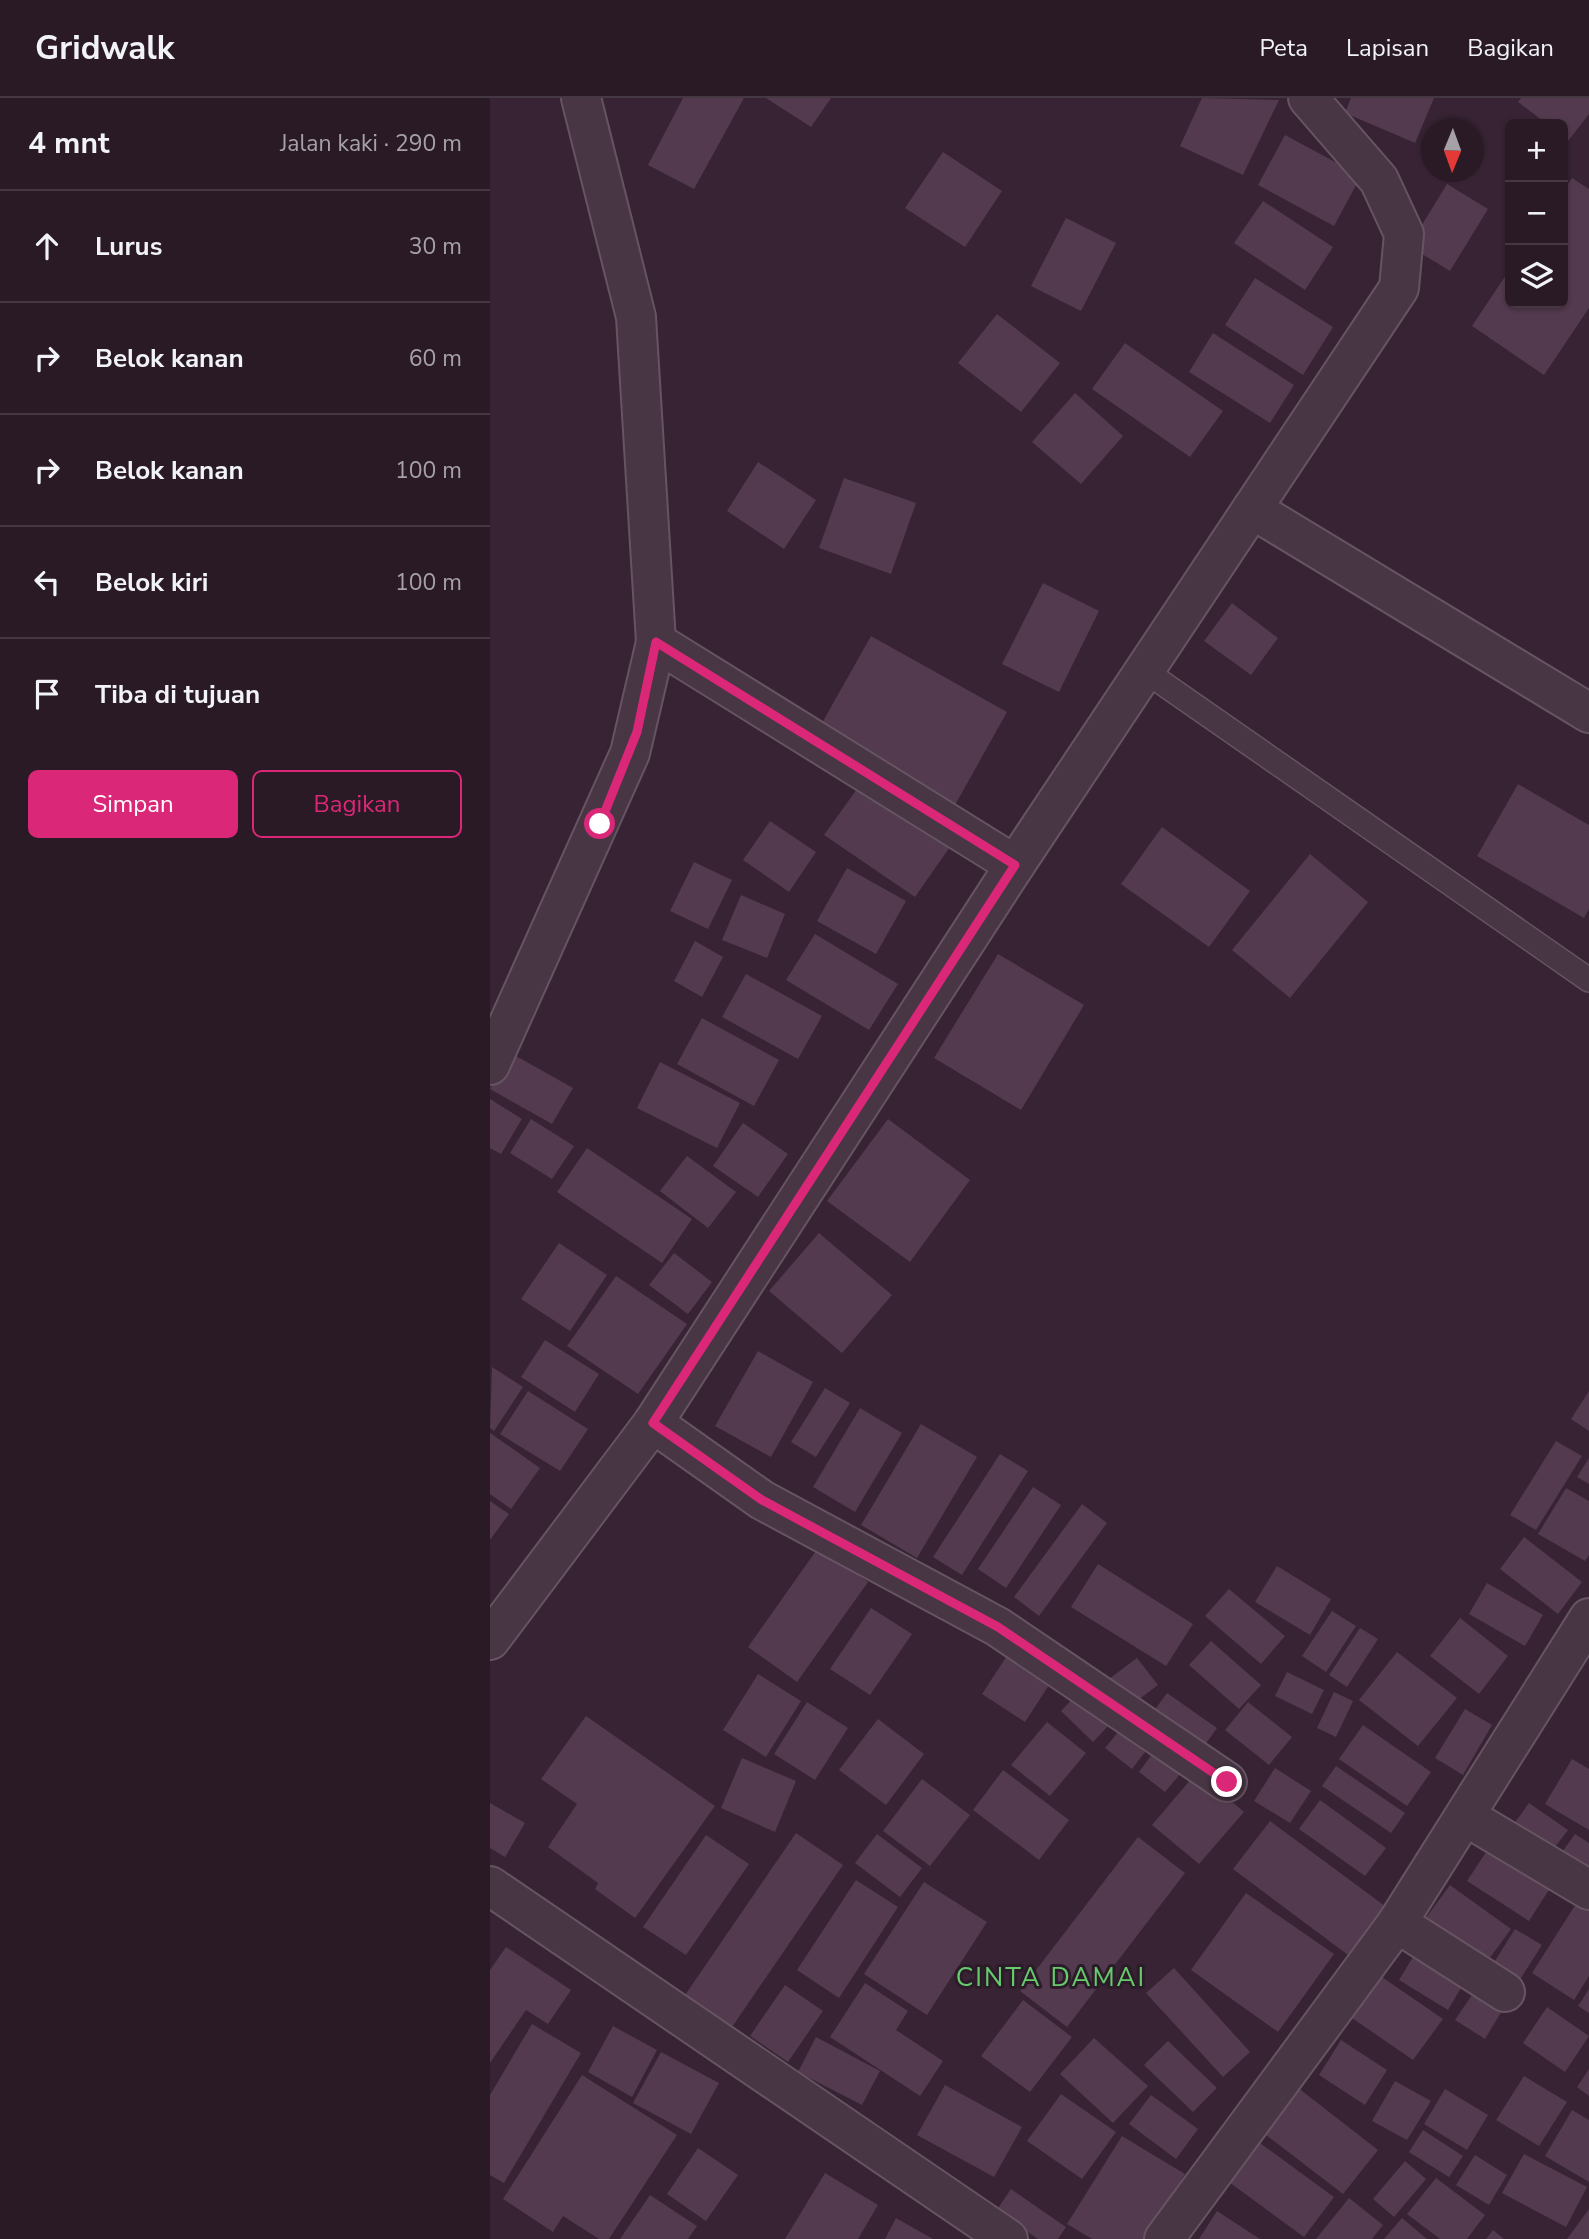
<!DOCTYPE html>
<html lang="id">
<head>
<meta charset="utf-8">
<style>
	:root { --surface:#291a26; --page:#31232e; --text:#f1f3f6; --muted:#a5a1a7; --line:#453843; --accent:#db2777 }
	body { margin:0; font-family:"Nunito Sans",sans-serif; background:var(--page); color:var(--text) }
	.controls { position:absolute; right:21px; top:21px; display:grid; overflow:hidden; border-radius:10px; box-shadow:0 2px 5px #0004 }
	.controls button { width:63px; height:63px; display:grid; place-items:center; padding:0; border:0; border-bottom:2px solid var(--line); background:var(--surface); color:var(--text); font:35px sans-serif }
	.compass { position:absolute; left:931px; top:21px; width:63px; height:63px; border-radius:50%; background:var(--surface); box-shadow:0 2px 5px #0004; rotate:181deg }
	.stop { position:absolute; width:21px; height:21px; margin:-16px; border:5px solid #db2777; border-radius:50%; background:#fff }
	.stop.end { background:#db2777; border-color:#fff; box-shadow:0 2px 7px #0008 }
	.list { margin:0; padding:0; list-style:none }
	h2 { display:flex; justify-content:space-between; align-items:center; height:91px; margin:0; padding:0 28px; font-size:30px }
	h2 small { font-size:23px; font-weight:400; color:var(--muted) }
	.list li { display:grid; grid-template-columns:46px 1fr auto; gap:21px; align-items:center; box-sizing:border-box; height:112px; padding:0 28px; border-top:2px solid var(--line) }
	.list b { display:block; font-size:26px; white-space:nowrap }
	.list em { font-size:23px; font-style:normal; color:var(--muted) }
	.actions { display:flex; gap:14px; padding:21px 28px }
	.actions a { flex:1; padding:16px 0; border:2px solid var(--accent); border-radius:10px; text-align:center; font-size:24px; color:var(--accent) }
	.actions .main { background:var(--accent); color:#fff }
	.icon { flex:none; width:38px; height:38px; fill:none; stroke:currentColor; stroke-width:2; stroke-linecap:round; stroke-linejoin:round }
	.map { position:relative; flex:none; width:1099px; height:2141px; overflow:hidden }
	header { display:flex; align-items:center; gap:42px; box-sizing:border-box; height:98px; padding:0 35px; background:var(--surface); border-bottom:2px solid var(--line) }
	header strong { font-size:33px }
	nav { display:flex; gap:38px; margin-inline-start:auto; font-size:24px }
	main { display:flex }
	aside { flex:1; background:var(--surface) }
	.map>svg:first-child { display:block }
	.building { fill:#533a4e }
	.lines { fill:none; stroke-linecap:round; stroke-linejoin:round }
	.lane-casing { stroke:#665462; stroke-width:26 }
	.street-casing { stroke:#665462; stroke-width:42 }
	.lane { stroke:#483644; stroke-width:23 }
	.street { stroke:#483644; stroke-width:38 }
	.route { stroke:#db2777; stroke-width:9 }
	.labels { text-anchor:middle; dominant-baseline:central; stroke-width:6; stroke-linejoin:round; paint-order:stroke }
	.quarter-label { font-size:26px; letter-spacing:2px; fill:#65cb6c; stroke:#2c1c29 }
</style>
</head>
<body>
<header>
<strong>Gridwalk</strong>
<nav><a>Peta</a><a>Lapisan</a><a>Bagikan</a></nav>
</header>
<main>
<aside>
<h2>4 mnt<small>Jalan kaki · 290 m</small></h2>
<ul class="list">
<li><svg class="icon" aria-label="ahead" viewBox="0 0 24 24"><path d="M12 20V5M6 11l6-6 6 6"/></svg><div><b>Lurus</b></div><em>30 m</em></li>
<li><svg class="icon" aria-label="right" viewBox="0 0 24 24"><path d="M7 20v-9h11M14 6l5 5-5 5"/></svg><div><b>Belok kanan</b></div><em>60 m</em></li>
<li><svg class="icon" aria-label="right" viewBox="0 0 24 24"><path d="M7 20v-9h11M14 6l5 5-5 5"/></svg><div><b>Belok kanan</b></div><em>100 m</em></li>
<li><svg class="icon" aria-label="left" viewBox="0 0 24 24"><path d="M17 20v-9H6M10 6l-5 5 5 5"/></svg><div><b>Belok kiri</b></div><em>100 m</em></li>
<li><svg class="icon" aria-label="arrive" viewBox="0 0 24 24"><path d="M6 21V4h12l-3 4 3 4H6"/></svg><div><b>Tiba di tujuan</b></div></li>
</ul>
<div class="actions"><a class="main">Simpan</a><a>Bagikan</a></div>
</aside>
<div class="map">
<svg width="1099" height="2141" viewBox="0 0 1099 2141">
	<rect width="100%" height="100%" fill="#372333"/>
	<!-- building -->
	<g class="building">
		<path d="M 193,0 L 254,0 L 204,91 L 158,67 Z"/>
		<path d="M 276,0 L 341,0 L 321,29 Z"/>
		<path d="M 712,0 L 789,2 L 753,77 L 690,48 Z"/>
		<path d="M 861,0 L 944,0 L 925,45 L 855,15 Z"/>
		<path d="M 1031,0 L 1099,0 L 1099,16 L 1078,43 L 1073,39 L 1073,26 L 1057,26 L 1028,4 Z"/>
		<path d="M 795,37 L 871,78 L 844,128 L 768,87 Z"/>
		<path d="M 453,54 L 512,93 L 475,149 L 415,110 Z"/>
		<path d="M 1082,80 L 1099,91 L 1099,210 L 1054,277 L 982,228 L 1020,171 L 1020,205 L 1073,205 L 1073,93 Z"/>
		<path d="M 957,86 L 998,111 L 960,173 L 919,148 Z"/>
		<path d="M 773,103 L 843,149 L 815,192 L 744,145 Z"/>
		<path d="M 576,120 L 626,145 L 591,213 L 541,188 Z"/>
		<path d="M 765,180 L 843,229 L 813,277 L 735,227 Z"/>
		<path d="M 507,216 L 570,265 L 531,314 L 468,265 Z"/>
		<path d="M 723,235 L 804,287 L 780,325 L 699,274 Z"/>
		<path d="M 635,245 L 733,313 L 700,359 L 602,291 Z"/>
		<path d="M 585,295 L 633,338 L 591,386 L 542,344 Z"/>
		<path d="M 268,364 L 326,402 L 294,451 L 237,413 Z"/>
		<path d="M 354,380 L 426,405 L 401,476 L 329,450 Z"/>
		<path d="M 553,485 L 609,513 L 569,594 L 512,566 Z"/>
		<path d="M 742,505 L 788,540 L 761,577 L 714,543 Z"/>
		<path d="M 381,538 L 517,614 L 460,716 L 323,641 Z"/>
		<path d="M 372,684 L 462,746 L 425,799 L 334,737 Z"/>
		<path d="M 1028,686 L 1099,727 L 1099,811 L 1094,820 L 987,758 Z"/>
		<path d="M 280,723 L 326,754 L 299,794 L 253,762 Z"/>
		<path d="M 672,729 L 760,793 L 719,849 L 631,786 Z"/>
		<path d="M 820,756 L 878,804 L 800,900 L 742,852 Z"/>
		<path d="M 204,764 L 242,782 L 218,831 L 180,813 Z"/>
		<path d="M 357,770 L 416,803 L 386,856 L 327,823 Z"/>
		<path d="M 251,797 L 295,816 L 277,860 L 232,842 Z"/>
		<path d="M 325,836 L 408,886 L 379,932 L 296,882 Z"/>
		<path d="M 205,843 L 233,859 L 212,899 L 184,883 Z"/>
		<path d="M 508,856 L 594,907 L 531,1012 L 444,960 Z"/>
		<path d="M 256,876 L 332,918 L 308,961 L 232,919 Z"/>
		<path d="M 212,920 L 289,962 L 264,1008 L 187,966 Z"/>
		<path d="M 19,954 L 83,990 L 62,1026 L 0,991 Z"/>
		<path d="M 170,964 L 250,1005 L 227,1050 L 147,1010 Z"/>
		<path d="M 0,1001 L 32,1021 L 11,1056 L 0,1050 Z"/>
		<path d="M 41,1021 L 84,1048 L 62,1081 L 20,1055 Z"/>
		<path d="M 398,1021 L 480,1082 L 420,1164 L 337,1103 Z"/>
		<path d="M 253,1025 L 298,1056 L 268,1099 L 223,1068 Z"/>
		<path d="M 97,1050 L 202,1121 L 172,1165 L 67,1094 Z"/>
		<path d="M 197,1058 L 246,1094 L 218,1130 L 170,1093 Z"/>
		<path d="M 329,1135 L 402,1197 L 352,1255 L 279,1193 Z"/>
		<path d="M 69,1145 L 117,1177 L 80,1233 L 31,1201 Z"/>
		<path d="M 184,1155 L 222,1184 L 198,1216 L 159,1187 Z"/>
		<path d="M 126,1178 L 197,1226 L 148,1296 L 77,1248 Z"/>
		<path d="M 55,1242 L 109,1276 L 85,1314 L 31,1279 Z"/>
		<path d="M 268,1253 L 323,1284 L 281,1359 L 225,1328 Z"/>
		<path d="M 2,1269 L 33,1289 L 4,1333 L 0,1330 Z"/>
		<path d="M 335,1290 L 360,1305 L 326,1359 L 301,1344 Z"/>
		<path d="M 38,1293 L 98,1331 L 70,1373 L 10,1336 Z"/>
		<path d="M 1099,1293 L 1099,1333 L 1081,1321 Z"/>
		<path d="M 370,1310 L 412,1335 L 365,1414 L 323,1389 Z"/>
		<path d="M 431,1326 L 487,1359 L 427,1460 L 371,1427 Z"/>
		<path d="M 0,1335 L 50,1370 L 21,1411 L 0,1396 Z"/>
		<path d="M 1066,1343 L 1092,1358 L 1046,1432 L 1020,1417 Z"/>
		<path d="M 510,1356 L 538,1373 L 472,1477 L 443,1459 Z"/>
		<path d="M 1099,1360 L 1099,1386 L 1087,1379 Z"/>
		<path d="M 543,1389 L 571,1407 L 516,1490 L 488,1471 Z"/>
		<path d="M 1076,1390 L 1099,1403 L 1099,1457 L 1095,1463 L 1048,1436 Z"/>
		<path d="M 0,1403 L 19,1416 L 0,1442 Z"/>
		<path d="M 592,1406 L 617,1425 L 549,1518 L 524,1499 Z"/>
		<path d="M 1034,1439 L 1092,1484 L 1068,1516 L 1010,1471 Z"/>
		<path d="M 328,1450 L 378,1484 L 307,1584 L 258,1549 Z"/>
		<path d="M 608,1466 L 703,1526 L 676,1568 L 581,1509 Z"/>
		<path d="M 787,1468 L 841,1501 L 820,1537 L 765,1504 Z"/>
		<path d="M 997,1485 L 1053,1517 L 1035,1548 L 979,1516 Z"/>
		<path d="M 739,1491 L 795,1538 L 771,1566 L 715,1518 Z"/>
		<path d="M 381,1510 L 422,1536 L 380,1597 L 340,1571 Z"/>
		<path d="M 842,1513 L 866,1528 L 836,1574 L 812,1558 Z"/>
		<path d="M 970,1520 L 1018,1558 L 989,1596 L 940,1558 Z"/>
		<path d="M 870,1530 L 888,1541 L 857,1589 L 839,1577 Z"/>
		<path d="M 721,1543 L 771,1587 L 749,1611 L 699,1567 Z"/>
		<path d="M 520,1553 L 563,1581 L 535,1624 L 492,1596 Z"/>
		<path d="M 907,1554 L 967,1600 L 928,1648 L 869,1602 Z"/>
		<path d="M 647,1560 L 668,1587 L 640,1608 L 619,1581 Z"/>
		<path d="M 797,1574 L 834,1592 L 822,1616 L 785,1598 Z"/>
		<path d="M 268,1576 L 311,1603 L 276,1659 L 233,1632 Z"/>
		<path d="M 589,1594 L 621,1625 L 603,1644 L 571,1613 Z"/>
		<path d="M 844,1594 L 863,1603 L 846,1639 L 827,1630 Z"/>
		<path d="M 677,1595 L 727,1630 L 705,1661 L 655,1625 Z"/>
		<path d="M 317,1604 L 358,1630 L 325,1682 L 284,1656 Z"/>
		<path d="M 758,1604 L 802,1639 L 779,1667 L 735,1632 Z"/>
		<path d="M 975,1611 L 1002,1627 L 973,1677 L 945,1660 Z"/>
		<path d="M 96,1618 L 225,1708 L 145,1820 L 105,1791 L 108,1785 L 58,1749 L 87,1706 L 51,1681 Z"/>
		<path d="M 388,1621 L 434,1656 L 396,1707 L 349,1672 Z"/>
		<path d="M 557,1624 L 596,1655 L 560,1698 L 521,1667 Z"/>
		<path d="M 873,1627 L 941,1674 L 917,1708 L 849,1661 Z"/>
		<path d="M 629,1633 L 655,1654 L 642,1671 L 615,1650 Z"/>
		<path d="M 663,1655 L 691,1675 L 675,1694 L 649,1674 Z"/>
		<path d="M 252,1660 L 306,1683 L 285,1734 L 231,1710 Z"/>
		<path d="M 1082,1661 L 1099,1671 L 1099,1732 L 1055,1706 Z"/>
		<path d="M 846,1668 L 915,1715 L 901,1735 L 832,1688 Z"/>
		<path d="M 785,1670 L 821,1693 L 800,1725 L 764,1703 Z"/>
		<path d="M 513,1672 L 579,1722 L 549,1762 L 483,1712 Z"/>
		<path d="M 707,1674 L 754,1714 L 709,1766 L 662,1727 Z"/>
		<path d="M 432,1681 L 480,1717 L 440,1768 L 393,1733 Z"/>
		<path d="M 830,1702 L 896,1750 L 875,1778 L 809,1731 Z"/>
		<path d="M 0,1705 L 35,1725 L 15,1759 L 0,1750 Z"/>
		<path d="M 1039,1705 L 1078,1732 L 1056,1761 L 1018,1734 Z"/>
		<path d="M 780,1723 L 899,1811 L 862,1860 L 743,1771 Z"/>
		<path d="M 306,1735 L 353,1767 L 240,1932 L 193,1900 Z"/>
		<path d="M 387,1736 L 432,1770 L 410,1799 L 365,1765 Z"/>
		<path d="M 1085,1736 L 1099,1745 L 1099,1767 L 1089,1781 L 1065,1764 Z"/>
		<path d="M 216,1737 L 259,1766 L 196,1857 L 153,1829 Z"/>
		<path d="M 648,1739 L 695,1775 L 577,1929 L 530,1893 Z"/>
		<path d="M 1002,1745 L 1064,1784 L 1039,1823 L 977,1783 Z"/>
		<path d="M 366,1782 L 408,1809 L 349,1900 L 307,1872 Z"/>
		<path d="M 434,1784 L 497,1824 L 437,1917 L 374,1876 Z"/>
		<path d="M 960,1787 L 1021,1831 L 991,1872 L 930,1828 Z"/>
		<path d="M 756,1795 L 844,1856 L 788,1934 L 701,1872 Z"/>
		<path d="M 1091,1798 L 1099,1803 L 1099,1878 L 1084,1902 L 1042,1875 Z"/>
		<path d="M 1025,1831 L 1052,1847 L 1024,1891 L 998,1874 Z"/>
		<path d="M 16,1849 L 81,1892 L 58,1926 L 36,1912 L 0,1965 L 0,1872 Z"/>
		<path d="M 929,1849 L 978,1878 L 958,1912 L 909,1882 Z"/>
		<path d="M 684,1870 L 760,1954 L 733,1979 L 656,1895 Z"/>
		<path d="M 892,1879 L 953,1921 L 923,1962 L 862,1920 Z"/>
		<path d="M 375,1885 L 418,1913 L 406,1932 L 453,1963 L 430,1998 L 340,1939 Z"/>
		<path d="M 295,1887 L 333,1913 L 298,1964 L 260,1938 Z"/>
		<path d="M 1099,1891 L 1099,1915 L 1088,1908 Z"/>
		<path d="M 984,1894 L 1013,1911 L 995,1941 L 965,1922 Z"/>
		<path d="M 533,1902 L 582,1939 L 540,1994 L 491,1958 Z"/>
		<path d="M 1057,1909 L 1099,1938 L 1075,1974 L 1033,1945 Z"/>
		<path d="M 42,1926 L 91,1955 L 14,2085 L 0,2077 L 0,1997 Z"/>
		<path d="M 123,1928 L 167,1952 L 142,1999 L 98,1974 Z"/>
		<path d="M 326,1939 L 390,1973 L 372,2007 L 308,1974 Z"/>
		<path d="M 604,1940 L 658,1988 L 623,2025 L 570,1976 Z"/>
		<path d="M 851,1942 L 897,1972 L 875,2007 L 829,1977 Z"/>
		<path d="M 678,1943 L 727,1990 L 703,2014 L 654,1967 Z"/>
		<path d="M 171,1954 L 229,1985 L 201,2036 L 143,2005 Z"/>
		<path d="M 1099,1971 L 1099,1998 L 1087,1989 Z"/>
		<path d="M 92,1977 L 187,2037 L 119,2141 L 109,2141 L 73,2118 L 63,2134 L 13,2101 Z"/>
		<path d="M 1034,1978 L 1077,2004 L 1049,2048 L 1006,2022 Z"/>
		<path d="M 798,1982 L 888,2052 L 853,2096 L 763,2027 Z"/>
		<path d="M 905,1983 L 941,2003 L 917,2042 L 882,2023 Z"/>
		<path d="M 455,1987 L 532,2029 L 504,2079 L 427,2037 Z"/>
		<path d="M 955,1991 L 998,2017 L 977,2052 L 934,2026 Z"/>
		<path d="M 571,1996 L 626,2034 L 592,2081 L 537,2043 Z"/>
		<path d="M 661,1997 L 708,2031 L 686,2061 L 639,2026 Z"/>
		<path d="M 1082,2012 L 1099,2022 L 1099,2084 L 1055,2058 Z"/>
		<path d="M 933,2032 L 973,2058 L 959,2079 L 919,2054 Z"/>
		<path d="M 632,2038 L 695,2076 L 655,2141 L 602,2141 L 577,2126 Z"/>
		<path d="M 766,2042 L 844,2099 L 814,2139 L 736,2082 Z"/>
		<path d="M 208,2050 L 248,2077 L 216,2123 L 177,2096 Z"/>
		<path d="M 1034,2056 L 1097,2089 L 1076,2129 L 1012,2095 Z"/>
		<path d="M 985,2057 L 1017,2077 L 999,2107 L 966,2087 Z"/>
		<path d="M 915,2063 L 936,2081 L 904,2119 L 883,2101 Z"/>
		<path d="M 335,2075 L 388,2107 L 368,2141 L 295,2141 Z"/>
		<path d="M 946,2080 L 995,2117 L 977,2141 L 950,2141 L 917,2116 Z"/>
		<path d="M 521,2091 L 576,2129 L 568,2141 L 548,2141 L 506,2113 Z"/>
		<path d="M 160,2097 L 207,2128 L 198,2141 L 130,2141 Z"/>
		<path d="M 859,2100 L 893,2127 L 882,2141 L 826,2141 Z"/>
		<path d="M 1099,2111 L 1099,2141 L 1077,2141 Z"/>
		<path d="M 727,2113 L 770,2141 L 709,2141 Z"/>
		<path d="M 406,2120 L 443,2141 L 395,2141 Z"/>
		<path d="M 912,2120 L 937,2141 L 894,2141 Z"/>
		<path d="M 1003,2132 L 1014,2141 L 996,2141 Z"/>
	</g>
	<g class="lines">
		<!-- lane casing -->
		<g class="lane-casing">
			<path id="lane" d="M 655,573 L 1099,882"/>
		</g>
		<!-- street casing -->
		<g class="street-casing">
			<g id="street">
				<path d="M 91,0 L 146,219 L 166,544"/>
				<path d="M 762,411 L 1099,615"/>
				<path d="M 0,967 L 140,655 L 166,544 L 525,767"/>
				<path d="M 163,1325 L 272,1402 L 508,1529 L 737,1684"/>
				<path d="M 0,1542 L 163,1325 L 525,767 L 909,190 L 914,136 L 889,82 L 818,0"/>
				<path d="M 975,1718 L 1099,1792"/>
				<path d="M 0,1788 L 518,2141"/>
				<path d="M 907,1825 L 1015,1894"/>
				<path d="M 674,2141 L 907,1825 L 1099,1520"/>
			</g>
		</g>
		<!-- lane -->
		<use href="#lane" class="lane"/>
		<!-- street -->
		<use href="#street" class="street"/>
	</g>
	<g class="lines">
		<!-- route -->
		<path class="route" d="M 110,726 L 147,634 L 166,544 L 525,767 L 163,1325 L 272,1402 L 508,1529 L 737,1684"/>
	</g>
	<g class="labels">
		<!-- quarter labels -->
		<g class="quarter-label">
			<text x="561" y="1879">CINTA DAMAI</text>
		</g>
	</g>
</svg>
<div class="controls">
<button>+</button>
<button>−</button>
<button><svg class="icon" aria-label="layers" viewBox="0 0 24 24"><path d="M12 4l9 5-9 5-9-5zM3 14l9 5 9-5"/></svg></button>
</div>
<svg class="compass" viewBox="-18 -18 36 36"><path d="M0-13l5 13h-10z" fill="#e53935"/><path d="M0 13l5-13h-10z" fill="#a5a1a7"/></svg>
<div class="stop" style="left:110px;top:726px"></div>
<div class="stop end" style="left:737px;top:1684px"></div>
</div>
</main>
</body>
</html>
